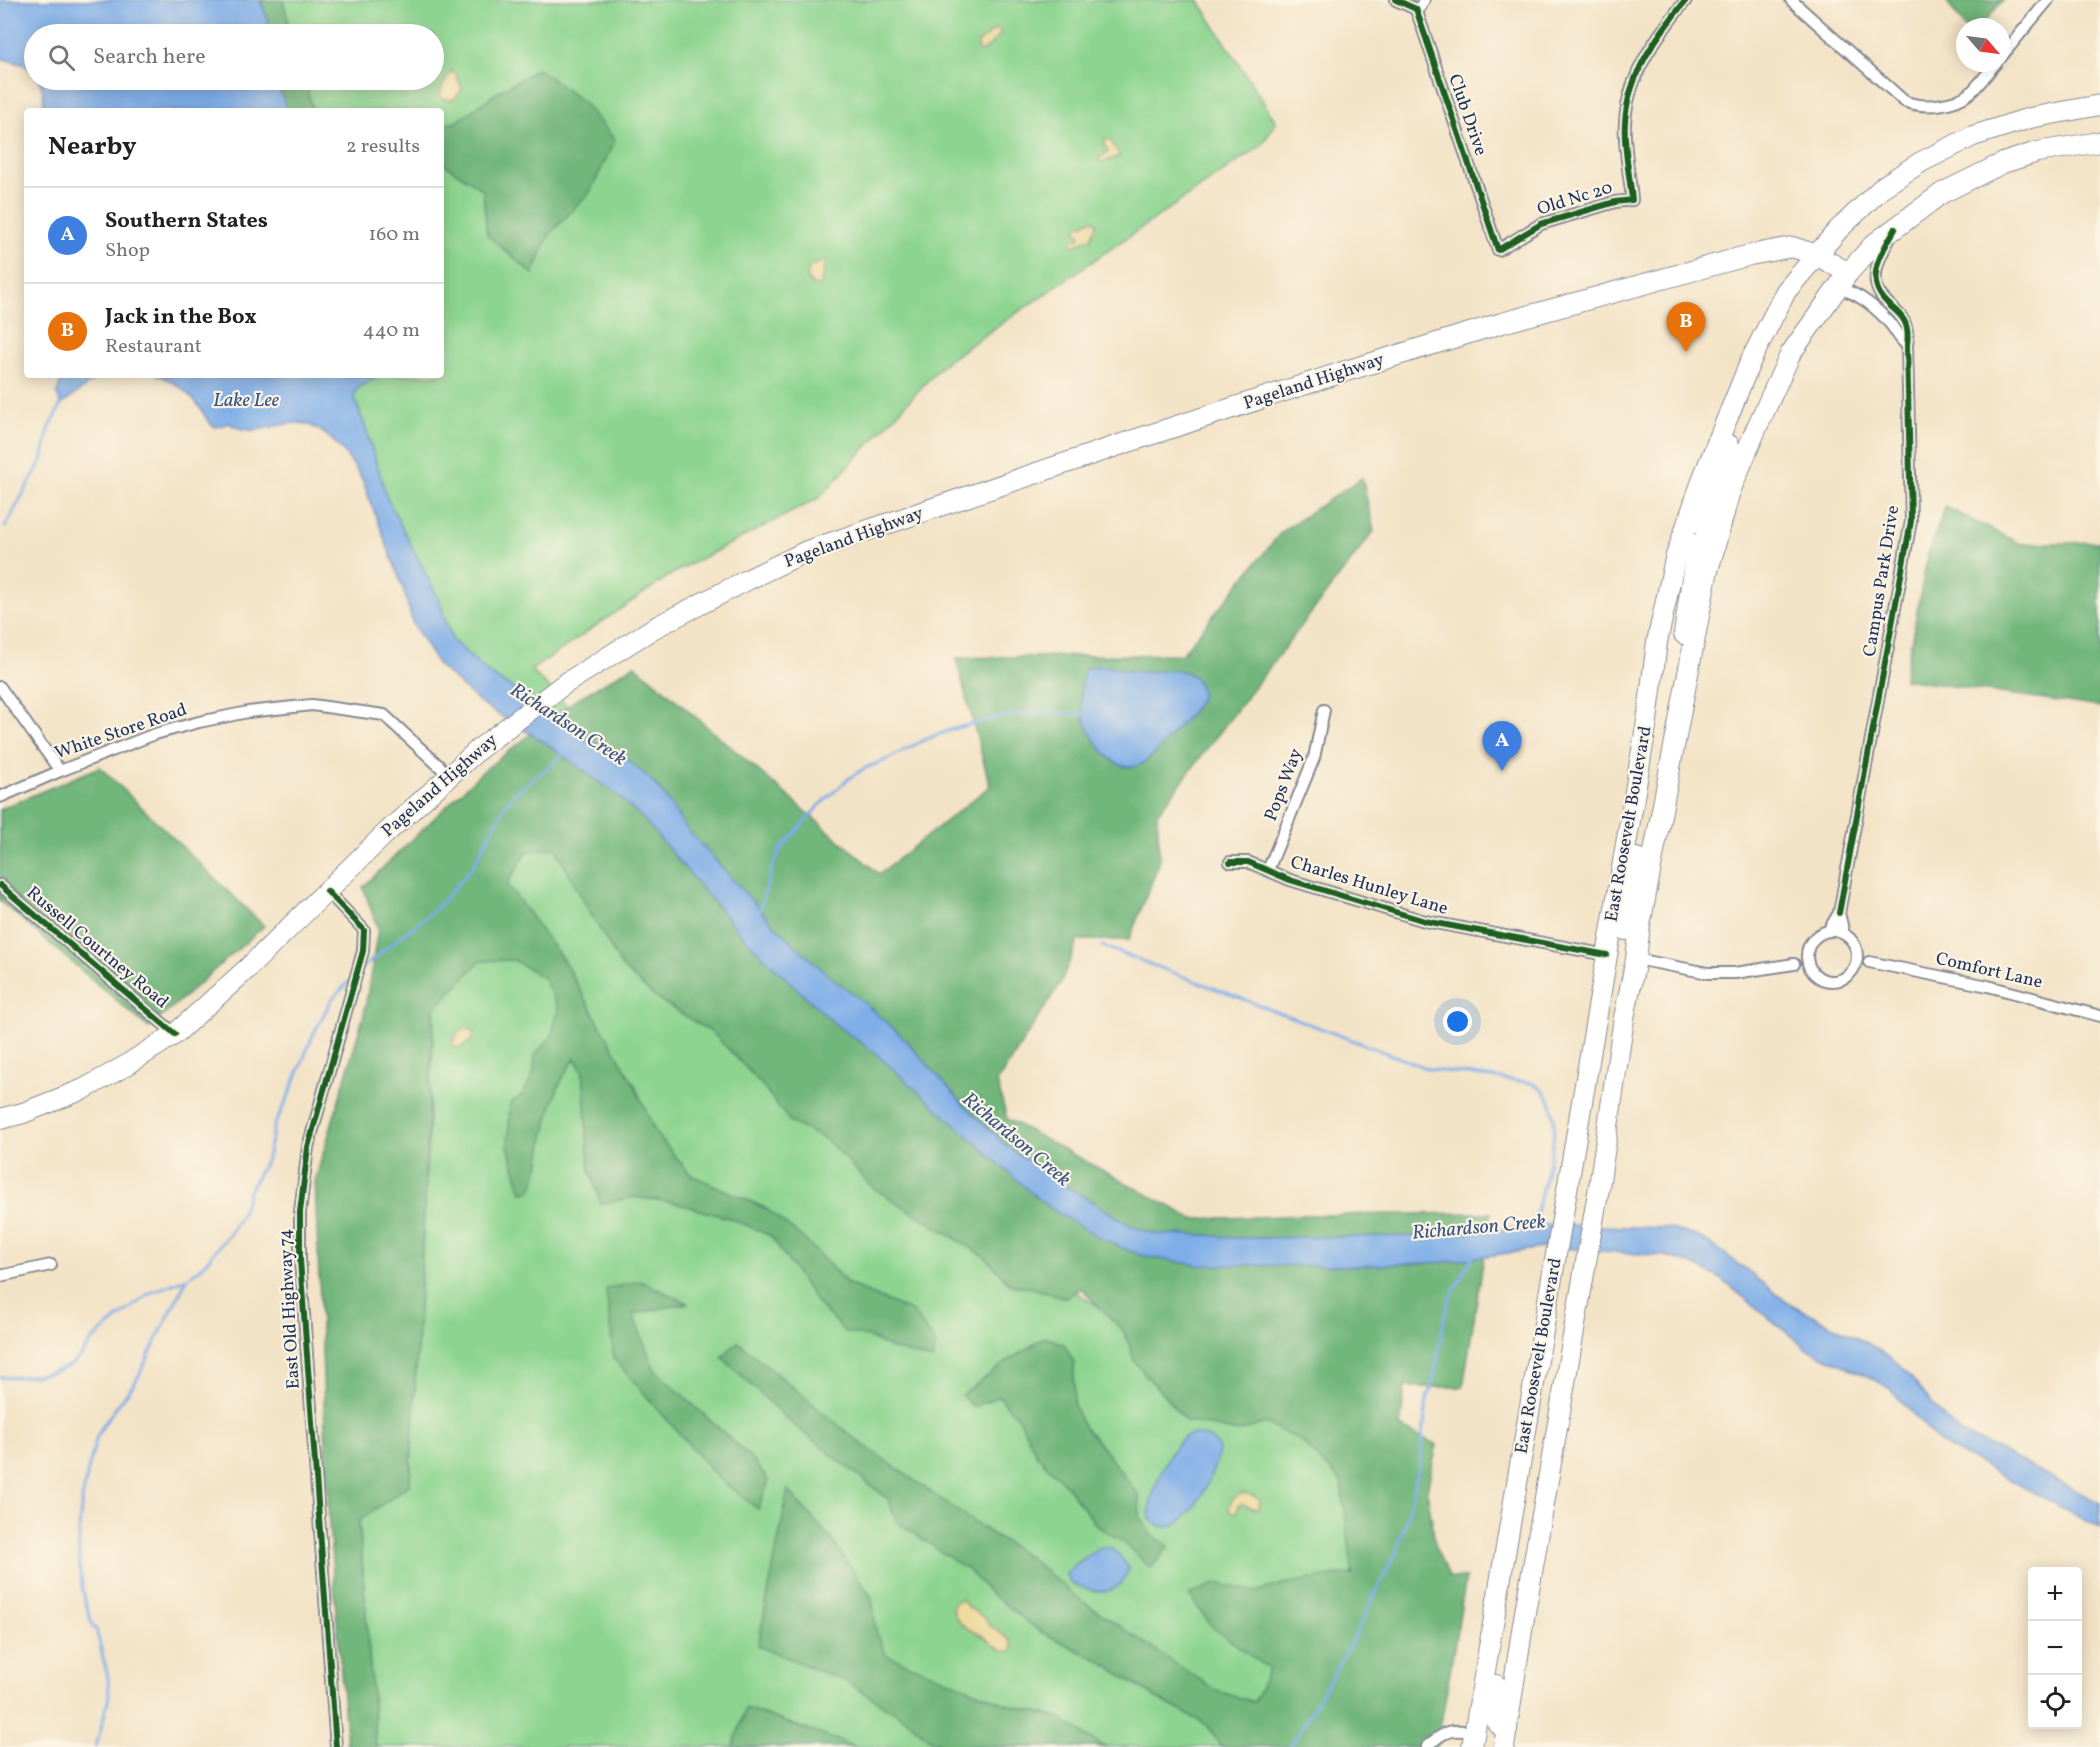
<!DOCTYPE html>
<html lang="en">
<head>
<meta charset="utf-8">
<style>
	:root { --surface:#fff; --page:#f6f6f6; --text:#202124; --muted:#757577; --line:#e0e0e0; --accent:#2563eb }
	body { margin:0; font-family:Vollkorn,serif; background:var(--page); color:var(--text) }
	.controls { position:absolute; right:18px; bottom:18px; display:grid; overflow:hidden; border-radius:6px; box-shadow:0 3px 15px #0003 }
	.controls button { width:54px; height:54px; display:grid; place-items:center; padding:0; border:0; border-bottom:2px solid var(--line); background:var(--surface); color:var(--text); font:30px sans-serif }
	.compass { position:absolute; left:1956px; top:18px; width:54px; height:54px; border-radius:50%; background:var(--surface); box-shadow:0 3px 15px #0003; rotate:118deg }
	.you { position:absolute; left:1458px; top:1022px; width:21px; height:21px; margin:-15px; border:4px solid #fff; border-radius:50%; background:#1a73e8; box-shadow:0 0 0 9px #1a73e833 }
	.badge { display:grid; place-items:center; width:39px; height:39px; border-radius:50%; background:var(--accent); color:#fff; font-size:20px; font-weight:700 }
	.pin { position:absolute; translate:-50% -50px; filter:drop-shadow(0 2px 3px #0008) }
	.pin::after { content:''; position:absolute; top:32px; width:21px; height:18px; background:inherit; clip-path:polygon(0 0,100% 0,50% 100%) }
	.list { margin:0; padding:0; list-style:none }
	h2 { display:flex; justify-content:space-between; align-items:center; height:78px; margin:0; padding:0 24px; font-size:26px }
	h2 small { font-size:20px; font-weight:400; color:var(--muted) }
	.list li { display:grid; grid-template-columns:39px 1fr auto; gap:18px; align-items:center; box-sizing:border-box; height:96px; padding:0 24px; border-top:2px solid var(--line) }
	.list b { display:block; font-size:22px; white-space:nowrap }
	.list p { margin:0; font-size:20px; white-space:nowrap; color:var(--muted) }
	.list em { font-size:20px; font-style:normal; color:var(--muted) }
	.icon { flex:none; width:33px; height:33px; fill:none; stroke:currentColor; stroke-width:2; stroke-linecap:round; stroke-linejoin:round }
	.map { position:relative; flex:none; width:2100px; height:1747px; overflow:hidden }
	.search { position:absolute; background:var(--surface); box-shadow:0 3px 15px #0003; left:24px; top:24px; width:420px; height:66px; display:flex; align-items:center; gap:15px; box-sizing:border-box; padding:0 21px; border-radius:33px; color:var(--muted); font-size:22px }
	.panel { position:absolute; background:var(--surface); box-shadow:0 3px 15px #0003; left:24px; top:108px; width:420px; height:270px; border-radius:6px }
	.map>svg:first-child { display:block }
	.green { fill:#8cd48f; stroke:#548276; stroke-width:1.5 }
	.forest { fill:#71b67a; stroke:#46726c; stroke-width:1.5 }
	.sand { fill:#eeda9e; stroke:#84847e; stroke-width:1.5 }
	.water { fill:#7eade8; stroke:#4c6ea3; stroke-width:1.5 }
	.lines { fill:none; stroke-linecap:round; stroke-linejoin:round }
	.stream { stroke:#7eade8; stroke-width:3 }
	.street-casing { stroke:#878992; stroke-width:14 }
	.highway-casing { stroke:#878992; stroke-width:22 }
	.street { stroke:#fff; stroke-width:10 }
	.highway { stroke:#fff; stroke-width:20 }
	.cycleway-casing { stroke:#fcf5e5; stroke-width:10 }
	.cycleway { stroke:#1b5e20; stroke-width:6 }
	.labels { text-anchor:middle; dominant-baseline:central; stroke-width:4.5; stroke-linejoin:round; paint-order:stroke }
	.street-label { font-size:18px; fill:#1b2f5e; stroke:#fcf5e5 }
	.water-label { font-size:20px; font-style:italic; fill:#395587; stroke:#fcf5e5 }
</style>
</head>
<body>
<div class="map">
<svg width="2100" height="1747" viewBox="0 0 2100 1747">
	<rect width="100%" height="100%" fill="#fcf5e5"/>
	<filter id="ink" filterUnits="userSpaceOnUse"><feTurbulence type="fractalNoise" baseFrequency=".0167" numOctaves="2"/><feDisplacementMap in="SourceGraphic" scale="12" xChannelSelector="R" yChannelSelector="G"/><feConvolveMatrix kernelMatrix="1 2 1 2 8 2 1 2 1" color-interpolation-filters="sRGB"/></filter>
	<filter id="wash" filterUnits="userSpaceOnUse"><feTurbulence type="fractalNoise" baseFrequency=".008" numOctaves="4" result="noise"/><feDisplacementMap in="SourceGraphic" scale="24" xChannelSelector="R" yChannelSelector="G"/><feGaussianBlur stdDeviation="1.35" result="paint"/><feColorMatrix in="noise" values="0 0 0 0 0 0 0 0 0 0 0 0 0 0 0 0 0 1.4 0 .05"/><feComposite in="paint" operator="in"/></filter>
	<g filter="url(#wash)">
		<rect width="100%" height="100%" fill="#f3e3c6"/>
		<!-- green -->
		<path class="green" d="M 283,0 L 1198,0 L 1276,122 L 1262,145 L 944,363 L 819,498 L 675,572 L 531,670 L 571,710 L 926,1200 L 1369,1473 L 1359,1560 L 1246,1747 L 376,1747 L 359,1521 L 410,1484 L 436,982 L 561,723 L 509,686 L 492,676 L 452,640 L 439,600 L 387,498 L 366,429 L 355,400 L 354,394 L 358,388 L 379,375 L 441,375 L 441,111 L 313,111 L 304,80 L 434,80 L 434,34 L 291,34 Z"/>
		<!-- forest -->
		<g class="forest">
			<path d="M 260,0 L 283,0 L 291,34 L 268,34 L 268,20 Z"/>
			<path d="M 1946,0 L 2003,0 L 1980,27 L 1965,28 Z"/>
			<path d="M 538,69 L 584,103 L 615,140 L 590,192 L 549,235 L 533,274 L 487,235 L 483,190 L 441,162 L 441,125 L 456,122 L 498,92 Z"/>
			<path d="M 275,80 L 304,80 L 313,111 L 288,111 Z"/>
			<path d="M 1362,478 L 1374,531 L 1157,814 L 1160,861 L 1129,940 L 1078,940 L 1061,982 L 997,1082 L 1007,1119 L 1193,1219 L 1307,1215 L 1491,1213 L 1463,1387 L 1405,1387 L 1400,1427 L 1437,1445 L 1427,1490 L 1436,1549 L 1450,1578 L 1466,1578 L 1437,1747 L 1221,1747 L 1207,1725 L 1155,1697 L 1098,1660 L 1041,1632 L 990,1593 L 969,1571 L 897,1522 L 888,1499 L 790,1422 L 722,1357 L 738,1342 L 855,1439 L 981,1527 L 1029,1557 L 1075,1596 L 1217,1691 L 1254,1702 L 1269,1669 L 1213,1628 L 1189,1595 L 1217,1583 L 1255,1592 L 1283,1584 L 1337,1575 L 1353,1575 L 1341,1481 L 1300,1440 L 1265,1423 L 1239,1432 L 1186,1421 L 1135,1362 L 1125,1333 L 1081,1288 L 1066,1298 L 1032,1288 L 1011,1285 L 984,1256 L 873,1188 L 827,1140 L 791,1123 L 763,1086 L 713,1033 L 656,998 L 622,967 L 588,909 L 555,848 L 527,852 L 507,884 L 563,960 L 634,1084 L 656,1133 L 691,1175 L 765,1208 L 803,1238 L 848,1284 L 913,1312 L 936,1344 L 932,1360 L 890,1348 L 869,1337 L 845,1332 L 818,1304 L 771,1236 L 732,1219 L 672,1202 L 634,1197 L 601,1204 L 589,1167 L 583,1072 L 575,1059 C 556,1082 549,1113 543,1142 C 540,1160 539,1175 530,1191 L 522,1192 L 508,1147 L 510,1104 L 524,1093 L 534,1071 L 535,1055 L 552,1036 L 558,1008 L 544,978 L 514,960 L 480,961 L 434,1009 L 410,1484 L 359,1521 L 376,1747 L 347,1747 L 329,1524 L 315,1181 L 364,1014 L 378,929 L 363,887 L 483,771 L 578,698 L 635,665 L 879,874 L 990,786 L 956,658 L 1182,654 L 1282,531 Z"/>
			<path d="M 1945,507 L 2021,544 L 2100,542 L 2100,707 L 1904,679 L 1928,554 Z"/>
			<path d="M 100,767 L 264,926 L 149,1028 L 0,901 L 0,809 Z"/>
			<path d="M 640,1281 L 688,1303 L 633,1314 L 654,1369 L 748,1455 L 769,1481 L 758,1509 L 718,1478 L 614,1359 L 606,1289 Z"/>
			<path d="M 1045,1337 L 1064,1344 L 1074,1363 L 1074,1406 L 1084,1427 L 1099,1443 L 1139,1496 L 1140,1516 L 1151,1535 L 1169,1546 L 1151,1568 L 1119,1539 L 1097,1526 L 1069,1489 L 1036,1454 L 1021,1422 L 999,1396 L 973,1407 L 962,1395 L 1006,1362 Z"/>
			<path d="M 788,1490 L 832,1540 L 872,1598 L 876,1631 L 886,1655 L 1004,1703 L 1059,1718 L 1105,1747 L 947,1747 L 929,1739 L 909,1721 L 847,1682 L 758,1646 Z"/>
			<path d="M 746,1708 L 856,1747 L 733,1747 Z"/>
		</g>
		<!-- sand -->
		<g class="sand">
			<path d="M 997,28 L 1001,33 C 995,40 989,48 981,52 L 978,50 L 978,43 Z"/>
			<path d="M 451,71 L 456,74 L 462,90 L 453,100 L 440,98 C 440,87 446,80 451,71 Z"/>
			<path d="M 1105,139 L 1111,141 L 1120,156 L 1103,162 L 1099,161 L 1099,158 L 1108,152 L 1104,144 Z"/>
			<path d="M 1093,219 L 1097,224 L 1091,238 C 1085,240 1079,244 1074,246 L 1071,244 L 1071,241 L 1080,237 L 1080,234 L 1076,231 L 1077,227 Z"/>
			<path d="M 826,260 L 821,281 L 823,284 L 821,286 L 812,285 L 807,278 L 809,267 Z"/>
			<path d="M 470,1029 L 474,1033 L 471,1041 L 459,1048 L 451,1046 L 459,1031 Z"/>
			<path d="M 1244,1493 L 1254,1496 L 1260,1500 L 1259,1508 L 1256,1509 L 1242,1504 L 1239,1505 L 1236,1513 L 1229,1511 C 1228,1501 1236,1495 1244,1493 Z"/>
			<path d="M 961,1599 L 968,1607 L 986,1619 L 988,1624 L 1010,1640 L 1013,1648 L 1011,1651 C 997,1653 993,1642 983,1636 C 970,1630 949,1621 954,1603 Z"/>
		</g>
		<!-- water -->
		<g class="water">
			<path d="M 0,0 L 260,0 L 268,20 L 268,34 L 34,34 L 34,74 L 25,65 L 0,58 Z"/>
			<path d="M 39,80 L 275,80 L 288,111 L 44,111 L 43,91 Z"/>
			<path d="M 63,375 L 105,375 L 90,383 L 61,405 L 57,394 Z"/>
			<path d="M 156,375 L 379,375 L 358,388 L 354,394 L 355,400 L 366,429 L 387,498 L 439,600 L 452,640 L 492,676 L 509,686 L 582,737 L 623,756 L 650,779 L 663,794 L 686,828 L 775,926 L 829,976 L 855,995 L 903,1037 L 963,1104 L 1008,1147 L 1058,1181 L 1133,1227 L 1155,1234 L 1208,1235 L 1234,1238 L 1425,1236 L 1489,1231 L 1535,1224 L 1666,1228 L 1697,1236 L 1724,1253 L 1787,1302 L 1874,1347 L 1890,1358 L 1904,1369 L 1944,1418 L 1962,1433 L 1999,1450 L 2100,1503 L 2100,1528 L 1975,1461 L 1941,1444 L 1889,1388 L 1874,1379 L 1807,1349 L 1720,1278 L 1691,1264 L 1666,1256 L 1549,1247 L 1446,1262 L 1358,1266 L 1198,1265 L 1149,1257 L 1127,1250 L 1100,1238 L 1058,1213 L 1037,1198 L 874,1052 L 836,1025 L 774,967 L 739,932 L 645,821 L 617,795 L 544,742 L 483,705 L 438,665 L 413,624 L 403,588 L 362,479 C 350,458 325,423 297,423 C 272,423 252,439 229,423 C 225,424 219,427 215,427 C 209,426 204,414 201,409 C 191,395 173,379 156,375 Z"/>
			<path d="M 1103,666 C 1115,668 1127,671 1139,672 C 1151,672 1175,668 1185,672 C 1195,675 1203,687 1201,697 C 1199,706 1186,718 1179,726 C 1150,761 1128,791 1094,739 C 1080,718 1078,693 1085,669 L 1091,667 Z"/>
			<path d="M 1195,1434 C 1206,1436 1214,1438 1219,1449 C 1216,1472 1182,1552 1150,1519 C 1146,1500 1169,1447 1185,1437 C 1188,1435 1192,1435 1195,1434 Z"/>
			<path d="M 1101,1547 C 1116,1546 1121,1558 1129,1568 C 1119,1600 1095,1593 1071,1583 L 1066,1574 L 1074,1565 Z"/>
		</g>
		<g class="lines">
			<!-- stream -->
			<g class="stream">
				<path d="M 5,527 L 42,460 L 49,429 L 62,402"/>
				<path d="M 759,911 L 772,868 L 780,850 L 819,806 L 847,780 L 863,769 L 888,759 L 924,740 L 956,728 L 1005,716 L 1040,712 L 1084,715"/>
				<path d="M 1102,946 L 1429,1069 L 1532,1083 C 1535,1085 1540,1088 1543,1091 C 1572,1121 1536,1190 1535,1227"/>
				<path d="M 363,967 L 437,908 L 473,866 L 503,809 L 513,795 L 536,776 L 550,767 L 564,752"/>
				<path d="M 0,1377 C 20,1378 55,1375 72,1364 C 81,1358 84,1350 90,1343 C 106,1326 126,1313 143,1298 L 150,1293 L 188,1278 L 202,1267 L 230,1233 L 242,1213 L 249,1191 L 267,1158 L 274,1126 L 287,1100 L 313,1035 L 332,999 L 350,981"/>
				<path d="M 96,1747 L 109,1697 L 108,1677 L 96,1629 L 93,1627 C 74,1575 75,1523 88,1470 C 91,1460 93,1449 96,1439 C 105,1417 125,1399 137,1379 L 187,1279"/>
				<path d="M 1290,1747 L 1348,1649 L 1397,1550 L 1406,1522 L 1420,1462 L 1427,1399 L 1434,1377 L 1443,1322 L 1449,1300 L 1473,1256"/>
			</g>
		</g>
	</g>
	<g filter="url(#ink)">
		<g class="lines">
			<!-- street casing -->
			<g class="street-casing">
				<g id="street">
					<path d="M 1396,0 L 1416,9 L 1498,250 L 1541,224 L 1615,202 L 1632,200 C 1630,177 1623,145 1625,122 C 1628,74 1657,36 1686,0"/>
					<path d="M 1791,0 L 1904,101 C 1923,109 1955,106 1971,92 C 1980,84 1988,72 1996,63"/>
					<path d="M 1417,13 L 1424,0"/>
					<path d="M 2001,57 L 2048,0"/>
					<path d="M 1837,288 C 1858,292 1878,309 1892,326 C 1897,333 1900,340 1907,345"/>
					<path d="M 0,687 L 60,771"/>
					<path d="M 0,797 L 60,771 L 155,734 L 199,722 L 248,712 L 312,705 L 384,715 L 449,775"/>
					<path d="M 1230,862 L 1248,862 L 1290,880 L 1425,921 L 1607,955"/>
					<path d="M 1268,870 L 1314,758 L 1324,710"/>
					<path d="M 0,885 L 175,1034"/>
					<path d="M 327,891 L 364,930 L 363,951 L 308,1147 L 300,1212 L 300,1260 L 336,1747"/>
					<path d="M 1839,913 L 1911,521 L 1907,345 C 1912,308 1880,309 1876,283 C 1874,267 1883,251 1890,238"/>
					<path d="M 1828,931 L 1839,913 L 1844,934"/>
					<circle cx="1832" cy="956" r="25"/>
					<path d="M 1636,959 L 1708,973 L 1735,973 L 1794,964"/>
					<path d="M 1869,962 L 1988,986 L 2100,1016"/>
					<path d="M 0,1276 L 51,1265"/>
					<path d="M 1427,1747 C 1444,1730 1451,1729 1475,1732"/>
				</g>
			</g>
			<!-- highway casing -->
			<g class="highway-casing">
				<g id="highway">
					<path d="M 1682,538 L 1692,544 L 1696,550 L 1684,634"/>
					<path d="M 1714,549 L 1703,526 L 1729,445"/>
					<path d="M 1626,930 L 1636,858"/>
					<path d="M 0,1119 L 23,1113 L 84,1089 L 125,1066 L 175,1034 L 248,968 L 386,833 L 479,749 L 563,685 L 654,628 L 749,579 L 807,551 L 1125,443 L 1346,371 L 1502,323 L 1750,255 L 1792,247 L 1817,255 L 1848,273"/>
					<path d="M 1496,1685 C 1493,1704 1486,1719 1507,1730"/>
					<path d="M 1472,1747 L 1647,721 L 1657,642 L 1675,559 L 1704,475 L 1751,360 L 1786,291 L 1838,230 L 1884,186 L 1921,162 L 1973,136 L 2030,118 L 2100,105"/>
					<path d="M 1504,1747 L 1523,1624 L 1599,1187 L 1624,1018 L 1636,959 L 1640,925 L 1707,574 L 1730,491 L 1757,427 L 1791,353 L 1848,273 L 1874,244 L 1942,193 L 2003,163 L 2037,152 L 2100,142"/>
				</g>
			</g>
			<!-- street -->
			<use href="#street" class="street"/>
			<!-- highway -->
			<use href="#highway" class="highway"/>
			<!-- cycleway casing -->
			<g class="cycleway-casing">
				<g id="cycleway">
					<path d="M 1396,0 L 1416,9 L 1498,250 L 1541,224 L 1615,202 L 1632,200 C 1630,177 1623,145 1625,122 C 1628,74 1657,36 1686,0"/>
					<path d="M 1230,862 L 1248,862 L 1290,880 L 1425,921 L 1607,955"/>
					<path d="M 0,885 L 175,1034"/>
					<path d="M 327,891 L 364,930 L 363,951 L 308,1147 L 300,1212 L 300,1260 L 336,1747"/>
					<path d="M 1839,913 L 1911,521 L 1907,345 C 1912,310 1888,313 1878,290 C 1869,270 1886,245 1895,229"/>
				</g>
			</g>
			<!-- cycleway -->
			<use href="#cycleway" class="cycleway"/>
		</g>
	</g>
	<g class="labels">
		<!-- street labels -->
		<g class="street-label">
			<text transform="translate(1467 115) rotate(71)">Club Drive</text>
			<text transform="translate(1575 199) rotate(-17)">Old Nc 20</text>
			<text transform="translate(1314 382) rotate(-18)">Pageland Highway</text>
			<text transform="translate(854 538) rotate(-20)">Pageland Highway</text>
			<text transform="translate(1882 581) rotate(-81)">Campus Park Drive</text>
			<text transform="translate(121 732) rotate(-19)">White Store Road</text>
			<text transform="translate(1284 785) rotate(-69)">Pops Way</text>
			<text transform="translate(440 786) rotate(-41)">Pageland Highway</text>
			<text transform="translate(1629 824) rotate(-80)">East Roosevelt Boulevard</text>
			<text transform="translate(1369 886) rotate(17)">Charles Hunley Lane</text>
			<text transform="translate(97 948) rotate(40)">Russell Courtney Road</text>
			<text transform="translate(1989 971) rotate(13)">Comfort Lane</text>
			<text transform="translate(290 1309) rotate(-93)">East Old Highway 74</text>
			<text transform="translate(1539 1356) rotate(-80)">East Roosevelt Boulevard</text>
		</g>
		<!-- water labels -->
		<g class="water-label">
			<text x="246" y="401">Lake Lee</text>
			<text transform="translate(568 725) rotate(33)">Richardson Creek</text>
			<text transform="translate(1016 1140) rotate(40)">Richardson Creek</text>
			<text transform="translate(1479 1228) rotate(-5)">Richardson Creek</text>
		</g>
	</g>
</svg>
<div class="controls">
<button>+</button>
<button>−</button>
<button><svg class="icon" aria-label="locate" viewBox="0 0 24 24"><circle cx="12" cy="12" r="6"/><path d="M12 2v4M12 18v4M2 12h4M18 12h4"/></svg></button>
</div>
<svg class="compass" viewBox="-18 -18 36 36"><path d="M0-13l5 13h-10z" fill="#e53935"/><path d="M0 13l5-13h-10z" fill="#757577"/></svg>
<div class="you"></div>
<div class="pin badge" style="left:1502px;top:771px;background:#3f7fe0">A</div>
<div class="pin badge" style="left:1686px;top:352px;background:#e8710a">B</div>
<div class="search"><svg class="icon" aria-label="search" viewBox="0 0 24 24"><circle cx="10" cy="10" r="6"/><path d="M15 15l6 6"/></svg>Search here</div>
<section class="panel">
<h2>Nearby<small>2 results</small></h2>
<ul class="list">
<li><span class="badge" style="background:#3f7fe0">A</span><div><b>Southern States</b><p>Shop</p></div><em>160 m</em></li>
<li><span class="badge" style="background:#e8710a">B</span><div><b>Jack in the Box</b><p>Restaurant</p></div><em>440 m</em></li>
</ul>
</section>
</div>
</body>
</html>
